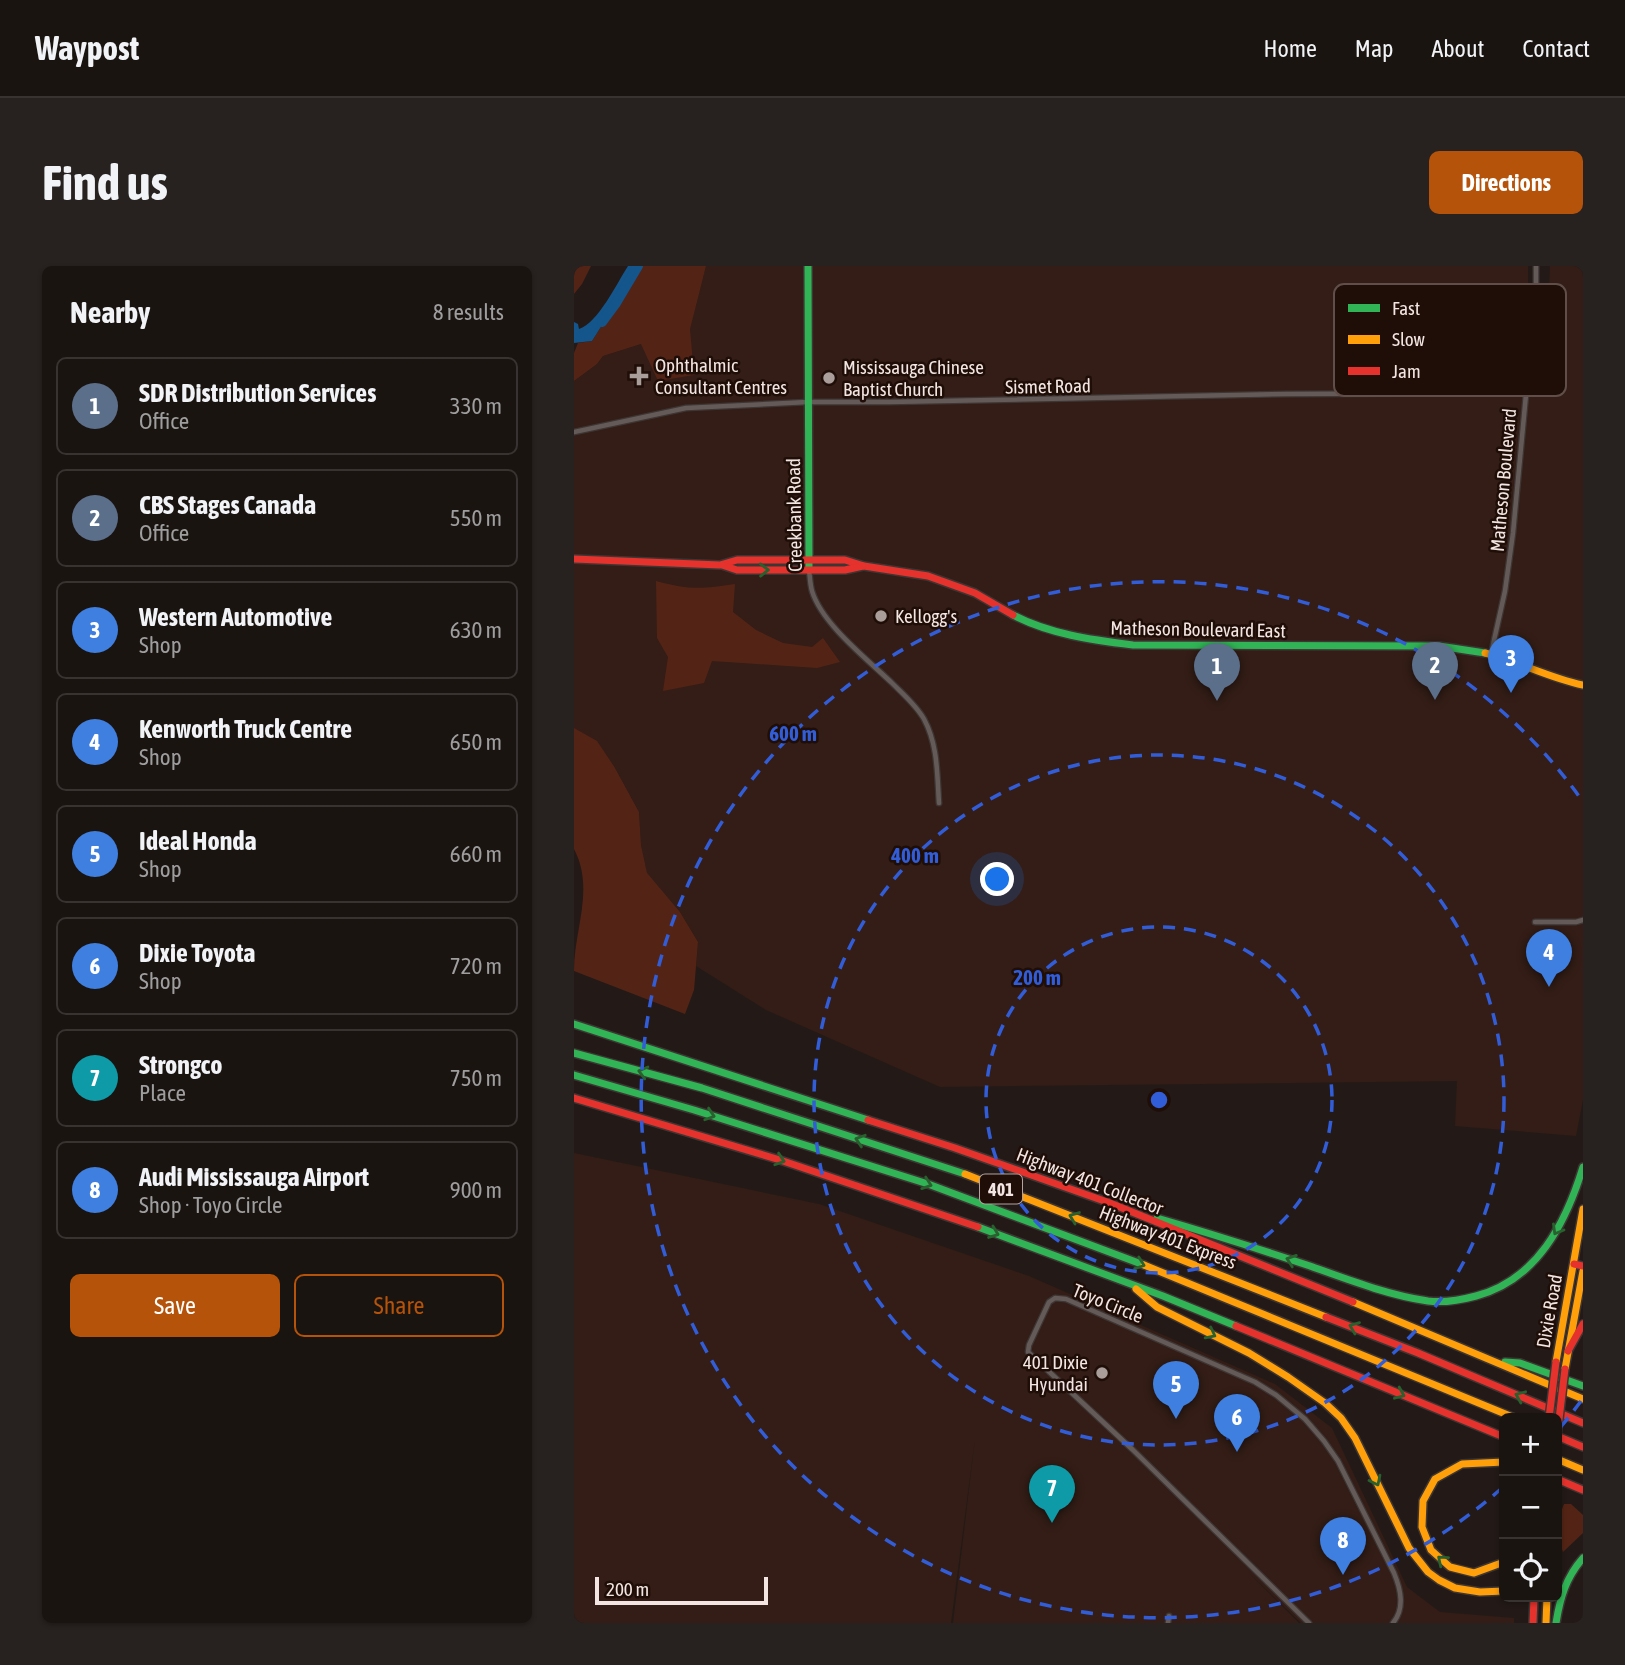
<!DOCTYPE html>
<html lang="en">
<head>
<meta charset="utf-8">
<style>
	:root { --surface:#1a1411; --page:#27211f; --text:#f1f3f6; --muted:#9f9e9f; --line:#383331; --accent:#b45309 }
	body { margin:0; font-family:"Asap Condensed",sans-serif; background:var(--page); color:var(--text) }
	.controls { position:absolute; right:21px; bottom:21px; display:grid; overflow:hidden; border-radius:10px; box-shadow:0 2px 5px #0004 }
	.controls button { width:63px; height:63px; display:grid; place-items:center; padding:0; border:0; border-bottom:2px solid var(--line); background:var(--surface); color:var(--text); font:35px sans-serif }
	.scale { position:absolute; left:21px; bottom:18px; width:173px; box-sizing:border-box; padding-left:7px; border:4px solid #f3e5e1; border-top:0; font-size:19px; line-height:24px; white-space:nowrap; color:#f3e5e1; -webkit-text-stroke:5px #1f0d08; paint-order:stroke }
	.you { position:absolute; left:424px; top:614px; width:24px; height:24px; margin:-18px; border:5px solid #fff; border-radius:50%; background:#1a73e8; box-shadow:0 0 0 10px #1a73e833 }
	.badge { display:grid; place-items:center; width:46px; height:46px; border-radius:50%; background:var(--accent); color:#fff; font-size:23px; font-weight:700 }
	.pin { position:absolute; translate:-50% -58px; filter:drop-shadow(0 2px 4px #0008) }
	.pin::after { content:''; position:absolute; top:37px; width:24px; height:21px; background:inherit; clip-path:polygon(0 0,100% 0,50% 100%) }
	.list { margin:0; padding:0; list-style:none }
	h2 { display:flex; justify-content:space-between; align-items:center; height:91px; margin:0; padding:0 28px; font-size:30px }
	h2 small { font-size:23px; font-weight:400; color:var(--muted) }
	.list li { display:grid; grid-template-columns:46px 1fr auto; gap:21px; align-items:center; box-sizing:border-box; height:98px; margin:0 14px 14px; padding:0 14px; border:2px solid var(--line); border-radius:10px }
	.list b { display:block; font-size:26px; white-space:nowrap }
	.list p { margin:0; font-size:23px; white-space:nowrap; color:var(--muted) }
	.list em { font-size:23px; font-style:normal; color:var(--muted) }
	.actions { display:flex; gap:14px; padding:21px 28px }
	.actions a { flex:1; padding:16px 0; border:2px solid var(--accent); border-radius:10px; text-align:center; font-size:24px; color:var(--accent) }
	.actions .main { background:var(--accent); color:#fff }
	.icon { flex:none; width:38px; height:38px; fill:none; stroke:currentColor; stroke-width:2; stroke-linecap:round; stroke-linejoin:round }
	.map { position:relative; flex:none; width:1009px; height:1357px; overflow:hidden; border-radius:10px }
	header { display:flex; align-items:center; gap:42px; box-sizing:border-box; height:98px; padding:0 35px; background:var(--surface); border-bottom:2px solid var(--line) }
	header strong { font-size:33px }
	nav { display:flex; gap:38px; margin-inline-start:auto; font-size:24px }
	.intro { display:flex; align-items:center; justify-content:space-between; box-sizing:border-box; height:168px; padding:0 42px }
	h1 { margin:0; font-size:49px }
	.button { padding:18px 32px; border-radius:10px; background:var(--accent); color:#fff; font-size:24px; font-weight:700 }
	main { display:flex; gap:42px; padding:0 42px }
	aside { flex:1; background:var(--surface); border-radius:10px; box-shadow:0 2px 5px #0004 }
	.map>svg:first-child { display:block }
	.built { fill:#331d16 }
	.green { fill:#532415 }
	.water { fill:#14558b }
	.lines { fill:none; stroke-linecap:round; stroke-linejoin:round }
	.river { stroke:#14558b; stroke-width:10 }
	.street-casing { stroke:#3e3634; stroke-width:7 }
	.fast-casing { stroke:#3e3634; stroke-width:10 }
	.slow-casing { stroke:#3e3634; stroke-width:10 }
	.jam-casing { stroke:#3e3634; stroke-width:10 }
	.street { stroke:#645b59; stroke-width:4.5 }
	.fast { stroke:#30b455; stroke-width:7 }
	.slow { stroke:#ff9f0a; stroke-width:7 }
	.jam { stroke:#e5322d; stroke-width:7 }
	.jam-bridge-casing { stroke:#3e3634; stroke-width:10; stroke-linecap:butt }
	.jam-bridge { stroke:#e5322d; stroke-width:7 }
	.oneway { stroke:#28602e }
	.ring { fill:none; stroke:#325dd9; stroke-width:3.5; stroke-dasharray:12 9 }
	.poi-dot { fill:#aa9e9a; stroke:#1f0d08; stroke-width:2.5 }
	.labels { text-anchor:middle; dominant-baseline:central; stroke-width:5; stroke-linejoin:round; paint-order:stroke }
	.shield { fill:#1f0d08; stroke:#b3a4a0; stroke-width:2 }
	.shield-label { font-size:18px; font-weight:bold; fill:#f3e5e1 }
	.poi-label { font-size:19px; fill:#f3e5e1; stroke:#1f0d08; text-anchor:start }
	.street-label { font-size:19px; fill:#f3e5e1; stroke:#1f0d08 }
	.key { fill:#1f0d08; stroke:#5f4e49; stroke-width:2 }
	.key-label { font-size:19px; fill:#f3e5e1 }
	.centre { fill:#325dd9; stroke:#1f0d08; stroke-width:3.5 }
	.ring-label { font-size:21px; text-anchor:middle; font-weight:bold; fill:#325dd9; stroke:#1f0d08; stroke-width:5; stroke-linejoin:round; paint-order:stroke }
</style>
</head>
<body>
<header>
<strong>Waypost</strong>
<nav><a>Home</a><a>Map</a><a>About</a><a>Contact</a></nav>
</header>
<div class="intro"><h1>Find us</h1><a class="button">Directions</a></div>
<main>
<aside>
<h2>Nearby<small>8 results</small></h2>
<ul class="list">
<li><span class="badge" style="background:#5c6f8a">1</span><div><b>SDR Distribution Services</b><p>Office</p></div><em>330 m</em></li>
<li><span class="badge" style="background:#5c6f8a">2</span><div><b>CBS Stages Canada</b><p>Office</p></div><em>550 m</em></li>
<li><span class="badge" style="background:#3f7fe0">3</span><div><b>Western Automotive</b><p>Shop</p></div><em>630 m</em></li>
<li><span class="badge" style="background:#3f7fe0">4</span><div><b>Kenworth Truck Centre</b><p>Shop</p></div><em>650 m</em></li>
<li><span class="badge" style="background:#3f7fe0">5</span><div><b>Ideal Honda</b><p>Shop</p></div><em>660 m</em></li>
<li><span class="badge" style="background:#3f7fe0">6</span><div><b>Dixie Toyota</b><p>Shop</p></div><em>720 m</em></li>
<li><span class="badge" style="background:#0f9aa8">7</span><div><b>Strongco</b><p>Place</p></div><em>750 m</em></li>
<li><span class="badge" style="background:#3f7fe0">8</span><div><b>Audi Mississauga Airport</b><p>Shop · Toyo Circle</p></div><em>900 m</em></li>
</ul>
<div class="actions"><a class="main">Save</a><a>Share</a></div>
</aside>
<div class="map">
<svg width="1009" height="1357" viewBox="0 0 1009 1357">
	<rect width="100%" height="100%" fill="#231a17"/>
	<!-- built -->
	<g class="built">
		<path d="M 132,0 L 954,0 L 954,23 L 975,25 L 976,0 L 1009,0 L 1009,834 L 1002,870 L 881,860 L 883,815 L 366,821 L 192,744 L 122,700 L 124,676 L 106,646 L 73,608 L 67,579 L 65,546 L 41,502 L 0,462 L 0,115 L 23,98 L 29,90 L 67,78 L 107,61 L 119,47 Z"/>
		<path d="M 0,887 L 245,938 L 455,1010 L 701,1118 L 758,1162 L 833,1321 L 866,1346 L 940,1352 L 940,1357 L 727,1357 L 673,1305 L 725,1357 L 379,1357 L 401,1173 L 377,1357 L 0,1357 Z"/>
	</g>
	<!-- green -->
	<g class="green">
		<path d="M 0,0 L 17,0 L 8,18 L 0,28 Z"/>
		<path d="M 67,0 L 132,0 L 116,63 L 120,109 L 84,115 L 67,78 L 29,90 L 23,98 L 0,115 L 0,87 L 4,77 L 18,75 L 30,56 L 39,37 Z"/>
		<path d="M 82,315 C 115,324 128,323 161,318 L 159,346 L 182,364 L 209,377 L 238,381 L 249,372 L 266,396 L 243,402 L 138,395 L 130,417 L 89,425 L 94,391 L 83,372 Z"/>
		<path d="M 0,462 L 23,475 L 41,502 L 65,546 L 67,579 L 73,607 L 106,646 L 124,676 L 120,724 L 111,748 L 0,705 C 0,663 21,623 0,583 Z"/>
		<path d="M 990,1238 L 997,1238 L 1009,1249 L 1009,1267 L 989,1286 C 983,1273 984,1251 990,1238 Z"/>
	</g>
	<!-- water -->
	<path class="water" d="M 54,0 L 67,0 L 39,37 L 30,56 L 18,75 L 0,77 L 0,56 L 4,58 L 5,63 C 24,57 43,17 54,0 Z"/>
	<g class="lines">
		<!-- river -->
		<path class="river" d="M 28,56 L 42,37 L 64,0"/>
		<!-- street casing -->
		<g class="street-casing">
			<g id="street">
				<path d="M 0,166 L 112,142 L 234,136 L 315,136 L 713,128 L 952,127"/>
				<path d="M 235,304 C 236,311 236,318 238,325 C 248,358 293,393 318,417 C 329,428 342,439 350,453 C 364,479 363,508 365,537"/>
				<path d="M 917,388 L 931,325 L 939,267 L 962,22 L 962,0"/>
				<path d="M 961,656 L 1002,656 L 1009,654"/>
				<path d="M 594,1357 L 595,1350"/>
				<path d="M 735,1357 L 559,1184 L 454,1086 L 455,1079 L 475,1036 L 481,1032 L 492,1033 L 681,1116 L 702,1129 L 731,1153 L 750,1175 L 764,1195 L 820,1307 C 827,1324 831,1342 819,1357"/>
			</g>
		</g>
		<!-- fast casing -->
		<g class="fast-casing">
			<g id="fast">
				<path d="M 234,0 L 235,304"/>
				<path d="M 439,349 C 475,368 518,374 559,379 L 865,380 L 911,387"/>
				<path d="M 0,758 L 294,854"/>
				<path d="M 0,787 L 128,822 L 391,908"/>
				<path d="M 0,809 L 120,844 L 354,918 L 570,999"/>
				<path d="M 583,952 C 635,967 685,983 736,1000 C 775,1014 814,1029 854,1035 C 870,1037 887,1034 902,1030 C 963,1014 992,957 1009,901"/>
				<path d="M 404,961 L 589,1030 L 662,1060"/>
				<path d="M 931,1096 L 946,1097 L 1009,1120"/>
				<path d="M 982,1357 C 986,1332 992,1311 1009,1292"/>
			</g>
		</g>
		<!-- slow casing -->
		<g class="slow-casing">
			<g id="slow">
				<path d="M 911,387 C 944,395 975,412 1009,419"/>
				<path d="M 391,908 L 752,1051"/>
				<path d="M 570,999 L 941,1152"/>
				<path d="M 562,1023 L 583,1041 L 675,1087 L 714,1111 L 751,1137 L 767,1152 L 781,1172 L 835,1282 L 854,1306 L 865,1314 L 881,1322 L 906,1326 L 930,1325"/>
				<path d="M 779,1036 L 1009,1133"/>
				<path d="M 982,1096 L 1009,943"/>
				<path d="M 991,1103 L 1009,1005"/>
				<path d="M 983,1193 L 1009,1204"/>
				<path d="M 930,1196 L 888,1198 L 861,1213 L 849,1235 L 848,1261 L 857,1284 L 876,1301 L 900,1307 L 930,1296"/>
				<path d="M 972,1357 L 973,1331"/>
			</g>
		</g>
		<!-- jam casing -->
		<g class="jam-casing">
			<g id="jam">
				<path d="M 0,293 L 146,299 L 163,294 L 271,294 L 290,300 L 354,310 L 401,327 L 439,349"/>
				<path d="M 148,299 L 163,304 L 271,304 L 289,300"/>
				<path d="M 0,832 L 206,894 L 404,961"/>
				<path d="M 294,854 L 381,882 L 536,937 L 779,1036"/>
				<path d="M 1000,998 L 1009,1000"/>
				<path d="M 752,1051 L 844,1087 L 1009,1157"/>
				<path d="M 662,1060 L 930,1171"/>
				<path d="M 994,1085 L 1009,1058"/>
				<path d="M 983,1170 L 1009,1181"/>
				<path d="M 983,1213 L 1009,1224"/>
				<path d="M 959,1357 L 960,1331"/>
			</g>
		</g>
		<!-- street -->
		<use href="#street" class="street"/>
		<!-- fast -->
		<use href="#fast" class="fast"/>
		<!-- slow -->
		<use href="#slow" class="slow"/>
		<!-- jam -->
		<use href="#jam" class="jam"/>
		<!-- jam-bridge casing -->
		<g class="jam-bridge-casing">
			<g id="jam-bridge">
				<path d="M 975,1152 L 982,1096"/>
				<path d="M 983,1170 L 991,1103"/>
			</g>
		</g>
		<!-- jam-bridge -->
		<use href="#jam-bridge" class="jam-bridge"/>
	</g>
	<!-- one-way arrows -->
	<defs><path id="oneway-chevron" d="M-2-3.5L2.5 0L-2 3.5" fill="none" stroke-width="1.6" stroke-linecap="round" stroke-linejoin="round" transform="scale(1.75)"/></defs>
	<g class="oneway">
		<use href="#oneway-chevron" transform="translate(190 304) rotate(-1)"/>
		<use href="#oneway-chevron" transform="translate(69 806) rotate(-165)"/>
		<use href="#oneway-chevron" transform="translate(136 849) rotate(18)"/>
		<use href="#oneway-chevron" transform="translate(286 874) rotate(-162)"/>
		<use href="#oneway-chevron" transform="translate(206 894) rotate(18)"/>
		<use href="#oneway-chevron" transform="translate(353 918) rotate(19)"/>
		<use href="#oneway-chevron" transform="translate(500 951) rotate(-159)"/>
		<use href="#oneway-chevron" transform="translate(983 964) rotate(120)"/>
		<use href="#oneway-chevron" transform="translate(420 967) rotate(21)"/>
		<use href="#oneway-chevron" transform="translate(717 994) rotate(-161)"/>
		<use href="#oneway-chevron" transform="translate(566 998) rotate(20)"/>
		<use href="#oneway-chevron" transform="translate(780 1061) rotate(-158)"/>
		<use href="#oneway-chevron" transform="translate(637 1068) rotate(27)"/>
		<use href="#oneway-chevron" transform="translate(826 1128) rotate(23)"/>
		<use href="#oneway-chevron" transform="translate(946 1130) rotate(-157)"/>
		<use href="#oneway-chevron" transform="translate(802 1215) rotate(64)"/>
		<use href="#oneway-chevron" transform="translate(868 1294) rotate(-140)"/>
	</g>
	<!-- distance rings -->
	<g class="ring">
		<circle cx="585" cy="834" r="173"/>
		<circle cx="585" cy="834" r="345"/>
		<path d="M1007 1135A518 518 0 0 1 985 1163M928 1222A518 518 0 1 1 1007 533"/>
	</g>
	<!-- markers -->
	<g class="poi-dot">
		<path d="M61.5 99.5h7v7h7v7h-7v7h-7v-7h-7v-7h7z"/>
		<circle cx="255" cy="112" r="7"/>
		<circle cx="307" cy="350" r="7"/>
		<circle cx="528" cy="1107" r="7"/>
	</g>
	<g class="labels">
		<!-- shield labels -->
		<rect class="shield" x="406" y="908.5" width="42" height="29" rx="5"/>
		<g class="shield-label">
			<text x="427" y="923">401</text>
		</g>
		<!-- poi labels -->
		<g class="poi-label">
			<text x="81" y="99">Ophthalmic<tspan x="81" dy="22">Consultant Centres</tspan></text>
			<text x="269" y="101">Mississauga Chinese<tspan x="269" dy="22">Baptist Church</tspan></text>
			<text x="321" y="350">Kellogg's</text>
			<text x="514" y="1096" text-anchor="end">401 Dixie<tspan x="514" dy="22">Hyundai</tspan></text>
		</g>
		<!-- street labels -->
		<g class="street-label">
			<text transform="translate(474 120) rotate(-1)">Sismet Road</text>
			<text transform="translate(929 214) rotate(-85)">Matheson Boulevard</text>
			<text transform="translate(220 249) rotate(-91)">Creekbank Road</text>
			<text transform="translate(624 363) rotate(1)">Matheson Boulevard East</text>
			<text transform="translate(516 915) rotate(21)">Highway 401 Collector</text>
			<text transform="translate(594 971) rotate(21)">Highway 401 Express</text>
			<text transform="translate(534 1037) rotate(22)">Toyo Circle</text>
			<text transform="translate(975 1045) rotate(-80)">Dixie Road</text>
		</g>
	</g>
	<!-- legend -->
	<rect x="760" y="18" width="232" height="112" rx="10" class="key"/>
	<rect x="774" y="38" width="32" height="8" fill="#30b455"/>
	<rect x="774" y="69" width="32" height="9" fill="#ff9f0a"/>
	<rect x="774" y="101" width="32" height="8" fill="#e5322d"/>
	<g class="key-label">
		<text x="818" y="49">Fast</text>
		<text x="818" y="80">Slow</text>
		<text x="818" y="112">Jam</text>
	</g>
	<circle cx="585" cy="834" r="10" class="centre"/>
	<g class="ring-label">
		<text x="219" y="475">600 m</text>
		<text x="341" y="597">400 m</text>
		<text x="463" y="719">200 m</text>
	</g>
</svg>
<div class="controls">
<button>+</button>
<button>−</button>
<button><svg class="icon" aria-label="locate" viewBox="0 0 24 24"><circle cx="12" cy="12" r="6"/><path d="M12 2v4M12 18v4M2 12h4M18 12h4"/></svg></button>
</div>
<div class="scale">200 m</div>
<div class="you"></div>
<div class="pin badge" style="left:643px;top:435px;background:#5c6f8a">1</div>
<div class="pin badge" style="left:861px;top:434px;background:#5c6f8a">2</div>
<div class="pin badge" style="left:937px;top:427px;background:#3f7fe0">3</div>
<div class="pin badge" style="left:975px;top:721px;background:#3f7fe0">4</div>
<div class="pin badge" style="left:602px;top:1153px;background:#3f7fe0">5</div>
<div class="pin badge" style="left:663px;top:1186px;background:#3f7fe0">6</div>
<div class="pin badge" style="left:478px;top:1257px;background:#0f9aa8">7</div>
<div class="pin badge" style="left:769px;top:1309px;background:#3f7fe0">8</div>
</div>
</main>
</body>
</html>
